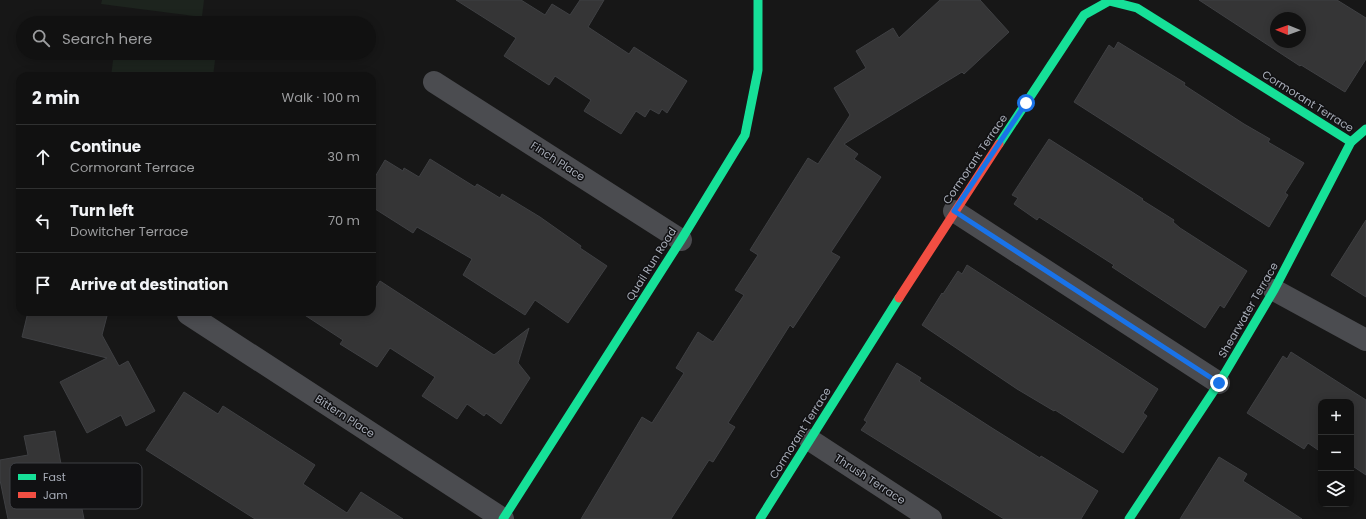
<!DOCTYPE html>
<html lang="en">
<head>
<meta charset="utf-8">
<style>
	:root { --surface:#111; --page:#1a1a1a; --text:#f1f3f6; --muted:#9c9d9f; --line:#303131 }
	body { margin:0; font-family:Poppins,sans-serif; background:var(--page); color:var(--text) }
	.controls { position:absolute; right:12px; bottom:12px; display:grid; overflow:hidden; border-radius:8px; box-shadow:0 2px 10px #0003 }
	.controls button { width:36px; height:36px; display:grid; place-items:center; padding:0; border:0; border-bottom:1px solid var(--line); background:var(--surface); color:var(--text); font:20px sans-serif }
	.compass { position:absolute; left:1270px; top:12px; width:36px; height:36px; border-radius:50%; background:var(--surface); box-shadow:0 2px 10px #0003; rotate:271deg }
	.stop { position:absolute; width:12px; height:12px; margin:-9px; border:3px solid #1a73e8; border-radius:50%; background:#fff }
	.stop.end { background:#1a73e8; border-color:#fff; box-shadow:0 1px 4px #0008 }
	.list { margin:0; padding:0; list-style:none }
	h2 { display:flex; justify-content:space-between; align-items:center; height:52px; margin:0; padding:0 16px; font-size:17px }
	h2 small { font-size:13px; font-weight:400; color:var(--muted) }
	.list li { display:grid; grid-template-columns:26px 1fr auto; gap:12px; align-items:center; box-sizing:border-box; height:64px; padding:0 16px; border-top:1px solid var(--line) }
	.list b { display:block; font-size:15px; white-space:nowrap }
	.list p { margin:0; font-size:13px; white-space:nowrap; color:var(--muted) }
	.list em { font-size:13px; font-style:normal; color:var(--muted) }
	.icon { flex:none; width:22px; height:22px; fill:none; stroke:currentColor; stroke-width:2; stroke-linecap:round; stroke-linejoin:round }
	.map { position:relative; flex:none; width:1366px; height:519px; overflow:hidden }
	.search { position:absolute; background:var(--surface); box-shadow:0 2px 10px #0003; left:16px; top:16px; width:360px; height:44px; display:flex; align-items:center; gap:10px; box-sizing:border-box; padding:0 14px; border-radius:22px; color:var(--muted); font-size:15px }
	.panel { position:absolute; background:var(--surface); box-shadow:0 2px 10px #0003; left:16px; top:72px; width:360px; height:244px; border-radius:12px }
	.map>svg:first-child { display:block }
	.green { fill:#1d241e }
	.building { fill:#353536; stroke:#3f4043; fill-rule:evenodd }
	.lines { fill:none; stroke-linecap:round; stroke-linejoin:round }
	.street { stroke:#4b4c50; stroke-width:22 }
	.fast { stroke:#16e098; stroke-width:9 }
	.jam { stroke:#f24e42; stroke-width:9 }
	.route { stroke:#1a73e8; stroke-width:5 }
	.labels { text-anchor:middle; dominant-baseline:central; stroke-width:3; stroke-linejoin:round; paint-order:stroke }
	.street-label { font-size:11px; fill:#a8adb8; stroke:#111113 }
	.key { fill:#111113; stroke:#3e4045; stroke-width:1 }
	.key-label { font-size:11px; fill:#a8adb8 }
</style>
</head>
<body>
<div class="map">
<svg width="1366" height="519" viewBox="0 0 1366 519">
	<rect width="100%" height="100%" fill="#171717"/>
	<!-- green -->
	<g class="green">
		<path d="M 102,0 L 204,0 L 202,17 L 101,4 Z"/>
		<path d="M 114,53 L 216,53 L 213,76 L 111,76 Z"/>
	</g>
	<!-- building -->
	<g class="building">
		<path d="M 456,0 L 521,0 L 545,15 L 552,4 L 570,15 L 580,0 L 604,0 L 588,27 L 629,54 L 634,47 L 687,81 L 667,113 L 662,109 L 659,114 L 650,109 L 645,117 L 636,111 L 621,134 L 584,111 L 591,100 L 555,76 L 549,85 L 504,56 L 516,38 Z"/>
		<path d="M 940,0 L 980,0 L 1009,32 L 964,74 L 962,72 L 844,144 L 858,154 L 854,159 L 881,177 L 831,252 L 840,257 L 793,328 L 790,325 L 728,423 L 735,427 L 713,462 L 709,460 L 671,519 L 581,519 L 642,417 L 652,423 L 684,373 L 676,368 L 698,332 L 713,342 L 744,295 L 735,290 L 758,255 L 750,250 L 808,158 L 818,164 L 850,115 L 834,88 L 866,68 L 856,51 L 893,28 L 899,38 Z"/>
		<path d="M 1199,0 L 1337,0 L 1366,18 L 1366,59 L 1345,92 L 1301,65 L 1300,66 ZM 1276,18 L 1300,18 L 1300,42 L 1276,42 Z"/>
		<path d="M 1118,42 L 1185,83 L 1184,85 L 1244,124 L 1270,139 L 1268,142 L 1304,163 L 1285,193 L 1288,195 L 1269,227 L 1074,102 L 1109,45 L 1114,49 Z"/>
		<path d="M 1049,139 L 1143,199 L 1142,200 L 1174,220 L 1173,222 L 1180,228 L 1247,271 L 1224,308 L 1220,305 L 1205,328 L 1112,267 L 1114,265 L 1039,217 L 1037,220 L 1014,204 L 1018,198 L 1012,195 Z"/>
		<path d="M 430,159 L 475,187 L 477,184 L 500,198 L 502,194 L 540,217 L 581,246 L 580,248 L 607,266 L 568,323 L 535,300 L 525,315 L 463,275 L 472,259 L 417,227 L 413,233 L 372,207 L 372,182 L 385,160 L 403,171 L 404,168 L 419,177 Z"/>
		<path d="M 1366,220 L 1366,297 L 1331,275 Z"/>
		<path d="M 967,265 L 1158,389 L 1143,413 L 1147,416 L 1123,453 L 1055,410 L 1054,411 L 1017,389 L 922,325 L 942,293 L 943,294 L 958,271 L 962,274 Z"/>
		<path d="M 380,281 L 494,355 L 529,328 L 518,363 L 530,378 L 501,424 L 486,413 L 484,416 L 467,404 L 457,419 L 422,396 L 435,377 L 390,348 L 377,367 L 340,344 L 343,340 L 300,312 L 372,312 L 372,294 Z"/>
		<path d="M 28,312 L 108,312 L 102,335 L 119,366 L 128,361 L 155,411 L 126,426 L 121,415 L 87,433 L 60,382 L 107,358 L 22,337 Z"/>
		<path d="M 1291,352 L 1366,400 L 1366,475 L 1351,465 L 1351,402 L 1321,402 L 1321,452 L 1308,443 L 1304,449 L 1247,413 L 1283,356 L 1287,359 Z"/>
		<path d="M 897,363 L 921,378 L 919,381 L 992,428 L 1040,458 L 1041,456 L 1098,491 L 1081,519 L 1004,519 L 861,430 L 867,422 L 864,420 Z"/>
		<path d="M 184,392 L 218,414 L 223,406 L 315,465 L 303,484 L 347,513 L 361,492 L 403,519 L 255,519 L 146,450 Z"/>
		<path d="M 55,431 L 65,486 L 77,484 L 84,519 L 8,519 L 0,480 L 0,460 L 28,455 L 24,436 Z"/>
		<path d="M 1219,457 L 1247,474 L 1243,481 L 1302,519 L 1180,519 Z"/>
	</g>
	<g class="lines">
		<!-- street -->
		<g class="street">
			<path d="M 434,82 L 681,240"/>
			<path d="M 954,211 L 1219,383"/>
			<path d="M 1274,290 L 1366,340"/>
			<path d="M 188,314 L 503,519"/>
			<path d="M 810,440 L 931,519"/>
		</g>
		<!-- fast -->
		<g class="fast">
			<path d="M 999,144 L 1084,15 L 1109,1 L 1137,8 L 1351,142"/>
			<path d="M 503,519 L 681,240 L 745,135 L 758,70 L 758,0"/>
			<path d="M 760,519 L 899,298"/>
			<path d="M 1129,519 L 1219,383 L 1274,290 L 1351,142 L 1366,129"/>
		</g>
		<!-- jam -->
		<path class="jam" d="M 899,298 L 999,144"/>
	</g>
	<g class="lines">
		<!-- route -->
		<path class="route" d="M 1026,103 L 954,211 L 1219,383"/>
	</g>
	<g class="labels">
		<!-- street labels -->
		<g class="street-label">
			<text transform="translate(1308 101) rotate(32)">Cormorant Terrace</text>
			<text transform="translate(975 159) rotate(-56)">Cormorant Terrace</text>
			<text transform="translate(558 161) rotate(33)">Finch Place</text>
			<text transform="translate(651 264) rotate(-58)">Quail Run Road</text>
			<text transform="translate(1248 310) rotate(-60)">Shearwater Terrace</text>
			<text transform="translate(345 416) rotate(33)">Bittern Place</text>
			<text transform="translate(800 433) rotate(-58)">Cormorant Terrace</text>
			<text transform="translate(870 479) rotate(33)">Thrush Terrace</text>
		</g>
	</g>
	<!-- legend -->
	<rect x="10" y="463" width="132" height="46" rx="6" class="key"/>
	<rect x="18" y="474" width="18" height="6" fill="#16e098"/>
	<rect x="18" y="492" width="18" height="6" fill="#f24e42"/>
	<g class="key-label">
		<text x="43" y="481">Fast</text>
		<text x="43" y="499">Jam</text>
	</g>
</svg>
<div class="controls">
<button>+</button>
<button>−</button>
<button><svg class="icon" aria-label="layers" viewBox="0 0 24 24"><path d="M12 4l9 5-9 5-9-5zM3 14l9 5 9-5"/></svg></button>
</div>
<svg class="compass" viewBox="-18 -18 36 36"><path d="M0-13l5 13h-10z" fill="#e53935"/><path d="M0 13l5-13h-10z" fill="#9c9d9f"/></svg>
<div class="stop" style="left:1026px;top:103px"></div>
<div class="stop end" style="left:1219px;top:383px"></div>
<div class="search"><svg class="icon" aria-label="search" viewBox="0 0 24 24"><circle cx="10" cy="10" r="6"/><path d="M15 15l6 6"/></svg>Search here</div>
<section class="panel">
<h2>2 min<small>Walk · 100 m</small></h2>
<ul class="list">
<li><svg class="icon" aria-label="ahead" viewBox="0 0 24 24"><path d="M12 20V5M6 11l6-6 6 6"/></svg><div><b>Continue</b><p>Cormorant Terrace</p></div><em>30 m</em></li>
<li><svg class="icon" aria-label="left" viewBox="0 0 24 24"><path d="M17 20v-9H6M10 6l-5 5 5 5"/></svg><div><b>Turn left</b><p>Dowitcher Terrace</p></div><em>70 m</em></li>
<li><svg class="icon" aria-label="arrive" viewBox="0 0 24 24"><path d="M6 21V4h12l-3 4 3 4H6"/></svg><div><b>Arrive at destination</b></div></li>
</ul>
</section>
</div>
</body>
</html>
